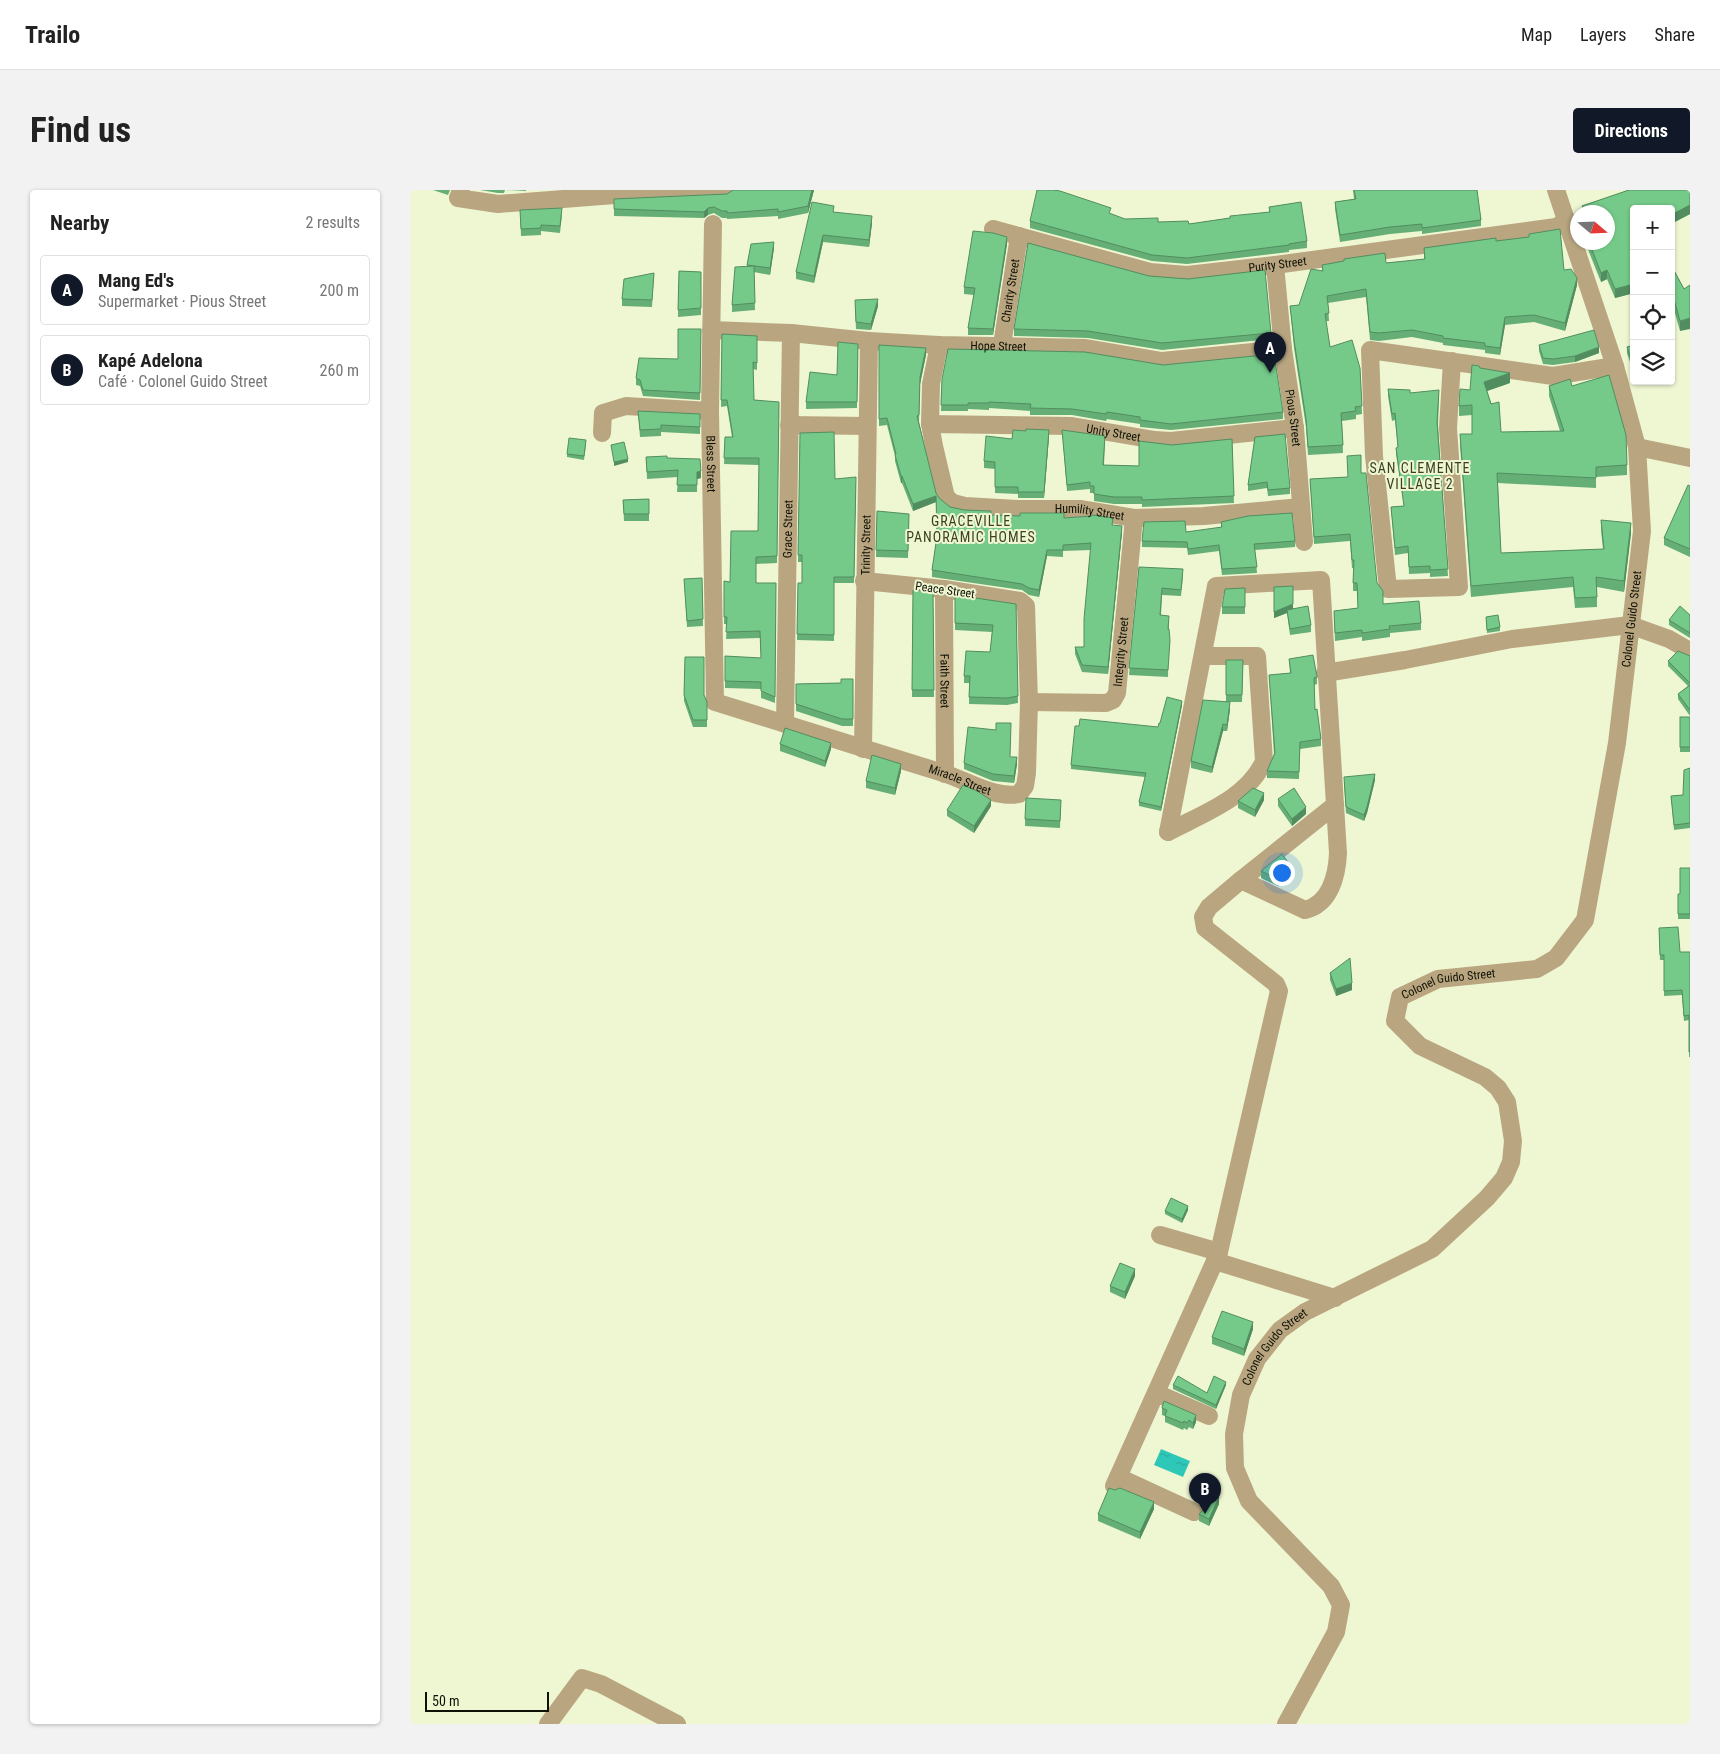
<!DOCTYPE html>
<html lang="en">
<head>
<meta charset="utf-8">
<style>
	:root { --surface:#fff; --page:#f2f2f2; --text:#222; --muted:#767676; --line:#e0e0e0; --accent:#111827 }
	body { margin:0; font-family:"Roboto Condensed",sans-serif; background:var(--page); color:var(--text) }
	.controls { position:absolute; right:15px; top:15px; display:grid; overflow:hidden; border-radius:5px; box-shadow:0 1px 4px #0004 }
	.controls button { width:45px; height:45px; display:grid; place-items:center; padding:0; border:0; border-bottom:1px solid var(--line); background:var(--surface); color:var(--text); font:25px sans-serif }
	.compass { position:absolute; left:1160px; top:15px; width:45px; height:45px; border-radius:50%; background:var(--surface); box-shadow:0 1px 4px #0004; rotate:109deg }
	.scale { position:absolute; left:15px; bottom:12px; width:124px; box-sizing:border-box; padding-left:5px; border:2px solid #0f1105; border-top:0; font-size:14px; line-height:18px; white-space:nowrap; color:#0f1105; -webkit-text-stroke:4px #eff7d2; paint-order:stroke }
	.you { position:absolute; left:871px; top:682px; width:18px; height:18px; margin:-12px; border:4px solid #fff; border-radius:50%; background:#1a73e8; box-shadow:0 0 0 8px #1a73e833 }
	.badge { display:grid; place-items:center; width:32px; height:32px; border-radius:50%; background:var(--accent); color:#fff; font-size:16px; font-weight:700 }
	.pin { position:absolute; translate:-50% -41px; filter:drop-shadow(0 1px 2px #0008) }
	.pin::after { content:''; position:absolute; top:26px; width:18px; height:15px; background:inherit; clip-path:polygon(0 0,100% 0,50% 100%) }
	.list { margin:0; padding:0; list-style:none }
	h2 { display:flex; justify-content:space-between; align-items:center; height:65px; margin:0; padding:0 20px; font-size:21px }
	h2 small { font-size:16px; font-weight:400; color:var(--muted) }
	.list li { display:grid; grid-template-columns:32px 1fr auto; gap:15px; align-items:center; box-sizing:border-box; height:70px; margin:0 10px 10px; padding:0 10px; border:1px solid var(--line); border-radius:5px }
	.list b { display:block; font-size:19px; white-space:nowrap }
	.list p { margin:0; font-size:16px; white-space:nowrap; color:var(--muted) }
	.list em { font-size:16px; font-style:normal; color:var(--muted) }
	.icon { flex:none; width:28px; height:28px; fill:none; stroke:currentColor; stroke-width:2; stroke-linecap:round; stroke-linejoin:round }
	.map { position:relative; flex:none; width:1280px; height:1534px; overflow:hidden; border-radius:5px }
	header { display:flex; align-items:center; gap:30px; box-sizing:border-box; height:70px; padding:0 25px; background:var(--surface); border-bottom:1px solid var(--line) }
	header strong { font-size:24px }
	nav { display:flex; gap:28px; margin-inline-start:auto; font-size:18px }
	.intro { display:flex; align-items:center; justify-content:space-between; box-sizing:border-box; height:120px; padding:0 30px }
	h1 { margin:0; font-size:35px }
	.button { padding:12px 22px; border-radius:5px; background:var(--accent); color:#fff; font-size:18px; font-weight:700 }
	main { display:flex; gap:30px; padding:0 30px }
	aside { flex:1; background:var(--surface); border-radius:5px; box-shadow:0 1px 4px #0004 }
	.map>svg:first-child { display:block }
	.water { fill:url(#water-ripples) }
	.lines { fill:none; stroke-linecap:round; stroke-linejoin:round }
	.minor { stroke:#b9a680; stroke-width:18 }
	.wall { fill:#65ae76 }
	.shaded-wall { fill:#528d60 }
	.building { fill:#75ca89; stroke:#528d60 }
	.labels { text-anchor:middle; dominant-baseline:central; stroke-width:4; stroke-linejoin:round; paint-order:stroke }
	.street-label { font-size:12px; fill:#0f1105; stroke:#eff7d2 }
	.neighbourhood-label { font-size:14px; letter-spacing:1px; fill:#3b4021; stroke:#eff7d2 }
</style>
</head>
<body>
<header>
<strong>Trailo</strong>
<nav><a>Map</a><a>Layers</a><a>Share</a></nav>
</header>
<div class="intro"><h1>Find us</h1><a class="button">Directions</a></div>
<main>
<aside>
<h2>Nearby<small>2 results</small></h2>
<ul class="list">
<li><span class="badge">A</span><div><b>Mang Ed's</b><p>Supermarket · Pious Street</p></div><em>200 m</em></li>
<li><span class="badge">B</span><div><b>Kapé Adelona</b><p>Café · Colonel Guido Street</p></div><em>260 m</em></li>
</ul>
</aside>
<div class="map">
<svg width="1280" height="1534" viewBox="0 0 1280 1534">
	<defs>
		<pattern id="water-ripples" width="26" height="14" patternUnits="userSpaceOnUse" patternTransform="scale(1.25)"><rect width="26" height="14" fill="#2fc8b8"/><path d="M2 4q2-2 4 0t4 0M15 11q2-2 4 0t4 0" fill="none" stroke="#29ab9d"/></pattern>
	</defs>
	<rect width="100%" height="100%" fill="#eff7d2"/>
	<!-- water -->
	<path class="water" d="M 751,1259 L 780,1271 L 773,1287 L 744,1275 Z"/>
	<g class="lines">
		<!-- minor -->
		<g class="minor">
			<path d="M 51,0 L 48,8 L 88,14 L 231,3 L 316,0"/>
			<path id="s1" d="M 303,34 L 300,221 L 305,512 C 381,536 457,559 533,583 C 556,590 585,609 609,604 L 615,596 L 617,583 L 619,512 L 616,416 L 610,411 L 534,399 L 454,391"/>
			<path id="s2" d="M 583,39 L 740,82 L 777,85 L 865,75 L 1146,37 L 1157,31"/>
			<path id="s3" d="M 865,75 L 873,159 L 885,238 L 894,352"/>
			<path id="s4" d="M 301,140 L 381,143 L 459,151 L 529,155 L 676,158 L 752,171 L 873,159"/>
			<path id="s5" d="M 529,155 L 521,194 L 520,234 L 524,256 L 536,307 L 543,313 L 555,316 L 608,319 L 670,319 L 724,328 L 794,326 L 891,317"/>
			<path id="s6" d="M 592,155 L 609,46"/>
			<path d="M 1042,171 L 1038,238 L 1049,397 L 978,399 L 964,266 L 960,160 L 1143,186 L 1205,176"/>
			<path id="s7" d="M 520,234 L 662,236 L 745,250 L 761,251 L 885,238"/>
			<path d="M 379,235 L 457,236"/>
			<path d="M 192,243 L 193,223 L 216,216 L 300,221"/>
			<path d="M 1227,257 L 1280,268"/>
			<path id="s8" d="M 534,399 L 535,584"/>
			<path d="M 915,483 L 995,470 L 1102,449 L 1220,435 L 1259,449 L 1280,461"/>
			<path id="s9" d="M 619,512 L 696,513 L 703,510 L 707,503 L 724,328"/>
			<path id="s10" d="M 375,534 L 381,143"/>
			<path id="s11" d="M 453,559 L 459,151"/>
			<path d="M 758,642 L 806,396 L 911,390 L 928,663 C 927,686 920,714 895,720 L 831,690"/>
			<path d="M 758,642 C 792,624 838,608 854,571 L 847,466 L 793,466"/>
			<path d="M 750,1045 L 809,1062"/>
			<path d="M 805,1071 L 925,1108"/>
			<path d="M 746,1203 L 799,1226"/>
			<path d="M 708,1287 L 784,1322"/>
			<path d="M 704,1296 L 809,1062 L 869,801 L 866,794 L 795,738 L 793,727 L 799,717 L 831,690 L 925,615"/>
			<path d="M 138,1534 L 172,1488 L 191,1494 L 267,1534"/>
			<path id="s12" d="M 876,1534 L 926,1442 L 931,1415 L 921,1396 L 839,1311 L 825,1278 L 824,1244 L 831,1205 L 847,1169 L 870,1140 L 895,1122 L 1022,1059 L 1077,1008 L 1094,988 L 1101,972 L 1103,951 L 1097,912 L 1088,898 L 1075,887 L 1010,856 L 985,831 L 990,807 L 1028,789 L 1127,779 L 1146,768 L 1175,730 L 1207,553 L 1232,341 L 1227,257 L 1205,176 L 1146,0"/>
		</g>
	</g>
	<!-- wall -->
	<g class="wall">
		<path d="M 23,0 L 40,0 L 38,5 Z"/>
		<path d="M 70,0 L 95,0 L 94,3 L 88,3 Z"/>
		<path d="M 96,0 L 116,0 L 116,1 Z"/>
		<path d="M 404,0 L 398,23 L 368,29 L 368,26 L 317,29 L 317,28 L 312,28 L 304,23 L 298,25 L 294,28 L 204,26 L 204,9 Z"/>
		<path d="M 943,0 L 1067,0 L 1071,30 L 1071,36 L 1012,44 L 1012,41 L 980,44 L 930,52 L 925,19 L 925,12 L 944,9 Z"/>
		<path d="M 1219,0 L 1280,0 L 1280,24 L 1261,34 L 1261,19 L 1224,19 L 1224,103 L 1205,108 L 1197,89 L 1191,92 L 1179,62 L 1176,52 L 1198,52 L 1198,22 L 1172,22 L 1172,16 Z"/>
		<path d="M 859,17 L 897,51 L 897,58 L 879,60 L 879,62 L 777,74 L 742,71 L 620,38 L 620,31 L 701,24 L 715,29 L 779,34 L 859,22 Z"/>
		<path d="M 110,20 L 152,25 L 150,43 L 131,41 L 131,45 L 111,46 Z"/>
		<path d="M 424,22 L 462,33 L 459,57 L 413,52 L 404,93 L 386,89 L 386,82 Z"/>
		<path d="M 1086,51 L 1154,80 L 1167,95 L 1155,141 L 1124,132 L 1095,135 L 1090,165 L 1075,163 L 1075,160 L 1033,155 L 1033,153 L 1002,147 L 969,151 L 960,150 L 956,107 L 918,113 L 919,131 L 916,131 L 920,157 L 950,178 L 952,224 L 946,225 L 946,229 L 932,231 L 933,263 L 898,265 L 896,237 L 884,158 L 880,116 L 889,115 L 912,81 L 912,75 L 976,73 L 1014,69 L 1014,58 Z"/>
		<path d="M 341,54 L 364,58 L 360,85 L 344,82 L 345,120 L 322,122 L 322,115 L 337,76 Z"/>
		<path d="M 597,54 L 583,145 L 558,145 L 558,138 L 564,105 L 554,104 L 554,97 Z"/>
		<path d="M 1261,75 L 1274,99 L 1270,141 L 1261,109 Z"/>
		<path d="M 269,81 L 291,82 L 291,125 L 268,127 Z"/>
		<path d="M 244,83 L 242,117 L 212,116 L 212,109 Z"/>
		<path d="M 468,116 L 461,140 L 446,139 L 445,117 Z"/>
		<path d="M 291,139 L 290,210 L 233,206 L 230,196 L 226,195 L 226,188 L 268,169 Z"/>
		<path d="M 604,139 L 861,143 L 861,149 L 752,160 L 678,148 L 604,146 Z"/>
		<path d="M 312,144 L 347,146 L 347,180 L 343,179 L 344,210 L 369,212 L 367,373 L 346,374 L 346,393 L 366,393 L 365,513 L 351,508 L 351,499 L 315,498 L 315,466 L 351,468 L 350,448 L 316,449 L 317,434 L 314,434 L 314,398 L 320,392 L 348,341 L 349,275 L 314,274 L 315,247 L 322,247 L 317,216 L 311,217 Z"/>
		<path d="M 448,154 L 447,218 L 396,219 L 396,212 L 427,185 Z"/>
		<path d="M 469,155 L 516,165 L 510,194 L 509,232 L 526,303 L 529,308 L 540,317 L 581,325 L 654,328 L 703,335 L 712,342 L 698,484 L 672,482 L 665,464 L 665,457 L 674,457 L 681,360 L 653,361 L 653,367 L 637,366 L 629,407 L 619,405 L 612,400 L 522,387 L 522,380 L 527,347 L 526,312 L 503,321 L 492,293 L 491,293 L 485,271 L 485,266 L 477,235 L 469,236 Z"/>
		<path d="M 1129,155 L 1189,163 L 1165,172 L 1143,175 L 1133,174 L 1129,161 Z"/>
		<path d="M 1224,155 L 1224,184 L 1217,163 L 1217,157 Z"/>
		<path d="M 532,189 L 873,222 L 873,229 L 761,240 L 730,237 L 730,234 L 697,229 L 696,231 L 662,225 L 620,225 L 620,221 L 579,218 L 579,220 L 558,219 L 558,221 L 531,221 Z"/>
		<path d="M 1100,193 L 1077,201 L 1091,242 L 1150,241 L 1139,206 L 1139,196 L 1162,196 L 1217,275 L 1217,285 L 1186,287 L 1186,298 L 1088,293 L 1091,363 L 1193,359 L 1191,340 L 1191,330 L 1221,343 L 1214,402 L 1187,397 L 1187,417 L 1165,418 L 1163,397 L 1061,407 L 1050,254 L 1050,244 L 1062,244 L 1062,225 L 1049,226 L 1049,216 L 1060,200 Z"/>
		<path d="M 978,199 L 1000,203 L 1029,206 L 1028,235 L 1038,386 L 1020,387 L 1020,383 L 999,384 L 998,363 L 985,365 L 981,317 L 994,316 L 986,264 L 986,258 L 988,258 L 985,230 L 982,231 L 978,206 Z"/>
		<path d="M 228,221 L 290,224 L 290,244 L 251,242 L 251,246 L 230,247 Z"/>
		<path d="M 652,240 L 695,252 L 694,275 L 729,276 L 762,255 L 822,249 L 824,313 L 732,317 L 732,314 L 704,314 L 684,311 L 684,303 L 680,303 L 680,299 L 657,301 Z"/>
		<path d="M 390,243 L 425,289 L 446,293 L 444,393 L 424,393 L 424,451 L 387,450 L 388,393 L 392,393 L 392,372 L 388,372 Z"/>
		<path d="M 639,246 L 634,308 L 608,308 L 608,304 L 585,303 L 585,279 L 574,278 L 574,271 L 602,249 Z"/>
		<path d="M 845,247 L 880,298 L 880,304 L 858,306 L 857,298 L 838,301 L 838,295 Z"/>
		<path d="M 176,254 L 174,270 L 157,267 L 157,264 Z"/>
		<path d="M 236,267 L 257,268 L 291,288 L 287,289 L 287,302 L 267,302 L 268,287 L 237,289 Z"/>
		<path d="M 951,283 L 967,393 L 973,414 L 1011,433 L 1011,440 L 980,443 L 980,447 L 952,451 L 952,447 L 925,451 L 924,421 L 948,418 L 947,401 L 943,401 L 943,378 L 942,378 L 940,351 L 904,354 L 900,289 L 937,287 Z"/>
		<path d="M 1280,296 L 1280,367 L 1254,355 L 1254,348 Z"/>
		<path d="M 239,309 L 239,331 L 214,331 L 213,310 Z"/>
		<path d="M 467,321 L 499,331 L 498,368 L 466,367 Z"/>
		<path d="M 811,332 L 885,351 L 885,357 L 845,360 L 847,383 L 812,385 L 809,361 L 778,365 L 777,358 L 732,357 L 732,351 L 776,342 L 811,338 Z"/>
		<path d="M 729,377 L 773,386 L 771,406 L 752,405 L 751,425 L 759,432 L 758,487 L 719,485 Z"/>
		<path d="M 292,388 L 293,436 L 277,437 L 274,389 Z"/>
		<path d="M 883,396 L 883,418 L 901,435 L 901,442 L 880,445 L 877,423 L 864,428 L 864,397 Z"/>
		<path d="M 835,398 L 835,424 L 812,424 L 812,417 Z"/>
		<path d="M 503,400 L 523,402 L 524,507 L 502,507 Z"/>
		<path d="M 545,405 L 606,414 L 608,513 L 597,515 L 559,514 L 559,493 L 554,493 L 554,486 L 580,462 L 582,442 L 545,440 Z"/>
		<path d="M 1280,425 L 1280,448 L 1259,435 L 1259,430 Z"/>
		<path d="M 1076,430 L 1090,437 L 1090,441 L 1077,443 Z"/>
		<path d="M 1280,466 L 1280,526 L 1268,509 L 1268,504 L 1278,496 L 1258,476 L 1258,471 Z"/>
		<path d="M 275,467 L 297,512 L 297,537 L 283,537 L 274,511 Z"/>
		<path d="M 879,469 L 907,487 L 907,494 L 904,495 L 905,520 L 911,549 L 911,556 L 890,559 L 889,589 L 857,588 L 857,581 L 864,564 L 859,485 L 880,483 Z"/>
		<path d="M 816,470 L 833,470 L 832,512 L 816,512 Z"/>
		<path d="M 443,489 L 443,536 L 432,536 L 386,521 L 386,494 L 431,493 Z"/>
		<path d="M 772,515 L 751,621 L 729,616 L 729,612 L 735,587 L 661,579 L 661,575 L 748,537 L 750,533 Z"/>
		<path d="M 820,519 L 817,541 L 813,541 L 802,583 L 781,578 L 781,571 Z"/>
		<rect x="1270" y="527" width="10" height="35"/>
		<path d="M 370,554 L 421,559 L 415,577 L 370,561 Z"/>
		<path d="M 601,567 L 607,574 L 604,593 L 583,591 L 554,579 L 554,573 Z"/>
		<path d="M 1280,578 L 1280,638 L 1264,640 L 1261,606 L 1273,605 Z"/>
		<path d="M 491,581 L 485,605 L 456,598 L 456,591 Z"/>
		<path d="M 965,590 L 957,623 L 954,631 L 936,623 L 934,593 Z"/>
		<path d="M 868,609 L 896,624 L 882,636 L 868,616 Z"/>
		<path d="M 651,610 L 650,638 L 615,636 L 615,629 Z"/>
		<path d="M 854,610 L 845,627 L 828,618 L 828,611 Z"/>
		<path d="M 581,616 L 564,643 L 537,626 L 537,620 Z"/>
		<path d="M 1280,678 L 1280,729 L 1268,729 L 1268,704 L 1270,704 Z"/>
		<path d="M 851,681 L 883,685 L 868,696 L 851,688 Z"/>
		<path d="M 1249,738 L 1270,762 L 1280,762 L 1280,867 L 1279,867 L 1279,830 L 1274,831 L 1272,805 L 1254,806 L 1254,770 L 1250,770 Z"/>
		<path d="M 920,783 L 942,800 L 926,806 L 920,790 Z"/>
		<path d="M 778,1020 L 772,1033 L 755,1024 L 755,1021 Z"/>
		<path d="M 725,1086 L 715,1109 L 700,1102 L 700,1096 Z"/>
		<path d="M 843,1139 L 834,1166 L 802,1154 L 802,1147 Z"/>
		<path d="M 763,1195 L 797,1203 L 816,1195 L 806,1219 L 763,1199 Z"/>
		<path d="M 752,1218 L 786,1232 L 783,1239 L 779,1237 L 777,1240 L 774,1238 L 773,1240 L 755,1232 L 755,1226 L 752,1225 Z"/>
		<path d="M 705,1300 L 744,1319 L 730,1349 L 688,1331 L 688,1324 Z"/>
		<path d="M 793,1309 L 809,1314 L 799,1336 L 789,1331 L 789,1324 L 793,1320 Z"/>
	</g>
	<!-- shaded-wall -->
	<g class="shaded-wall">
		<path d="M 402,0 L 404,0 L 398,23 L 398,16 Z"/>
		<path d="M 1280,15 L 1280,24 L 1261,34 L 1261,25 Z"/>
		<path d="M 298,18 L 298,25 L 294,28 L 294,22 Z"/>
		<path d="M 462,26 L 462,33 L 459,57 L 459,50 Z"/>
		<path d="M 413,45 L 413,52 L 404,93 L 404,86 Z"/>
		<path d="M 597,47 L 597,54 L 583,145 L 583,139 Z"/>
		<path d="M 364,52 L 364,58 L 360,85 L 360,78 Z"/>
		<path d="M 1197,80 L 1197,89 L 1191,92 L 1191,83 Z"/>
		<path d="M 1167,88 L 1167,95 L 1155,141 L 1155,133 Z"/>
		<path d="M 1224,94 L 1224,103 L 1205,108 L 1205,99 Z"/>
		<path d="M 468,109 L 468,116 L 461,140 L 461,134 Z"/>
		<path d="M 1095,127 L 1095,135 L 1090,165 L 1090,158 Z"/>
		<path d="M 1280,128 L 1280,139 L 1270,141 L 1270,131 Z"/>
		<path d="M 1189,157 L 1189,163 L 1165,172 L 1165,166 Z"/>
		<path d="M 516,158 L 516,165 L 510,194 L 509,232 L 510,187 Z"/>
		<path d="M 1100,183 L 1100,193 L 1074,202 L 1074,192 Z"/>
		<path d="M 639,240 L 639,246 L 634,308 L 634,302 Z"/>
		<path d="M 218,269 L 218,272 L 204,276 L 204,272 Z"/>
		<path d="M 291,281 L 291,288 L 287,289 L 287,302 L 287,282 Z"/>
		<rect x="491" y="286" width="1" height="7"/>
		<path d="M 526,306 L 526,312 L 503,321 L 503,314 Z"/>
		<path d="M 1221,333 L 1221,343 L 1214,402 L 1214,391 Z"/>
		<path d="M 712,336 L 712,342 L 698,484 L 698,477 Z"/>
		<path d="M 637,360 L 637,366 L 629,407 L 629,400 Z"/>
		<path d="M 883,414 L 883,421 L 877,420 L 877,423 L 864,428 L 864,422 Z"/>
		<path d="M 772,511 L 772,515 L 751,621 L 751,617 Z"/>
		<path d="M 820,512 L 820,519 L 817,541 L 817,535 Z"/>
		<path d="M 813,534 L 813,541 L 802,583 L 802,577 Z"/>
		<path d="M 421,553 L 421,559 L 415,577 L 415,571 Z"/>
		<path d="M 607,567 L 607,574 L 604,593 L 604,586 Z"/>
		<path d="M 491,574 L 491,581 L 485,605 L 485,598 Z"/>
		<path d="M 965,584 L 965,590 L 957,623 L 954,631 L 954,625 Z"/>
		<path d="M 854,603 L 854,610 L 845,627 L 845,620 Z"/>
		<path d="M 581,610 L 581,616 L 564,643 L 564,636 Z"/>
		<path d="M 896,617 L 896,624 L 882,636 L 882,629 Z"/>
		<path d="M 883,679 L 883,685 L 868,696 L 868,689 Z"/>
		<path d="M 942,793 L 942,800 L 926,806 L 926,799 Z"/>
		<path d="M 778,1016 L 778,1020 L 772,1033 L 772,1029 Z"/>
		<path d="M 725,1079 L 725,1086 L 715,1109 L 715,1102 Z"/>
		<path d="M 843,1132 L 843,1139 L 834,1166 L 834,1159 Z"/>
		<path d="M 816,1192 L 816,1195 L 806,1219 L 806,1215 Z"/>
		<path d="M 786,1225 L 786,1232 L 783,1239 L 783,1233 Z"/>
		<path d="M 809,1307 L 809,1314 L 799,1336 L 799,1329 Z"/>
		<path d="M 744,1312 L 744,1319 L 730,1349 L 730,1342 Z"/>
	</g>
	<!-- building -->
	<g class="building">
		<path d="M 323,0 L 402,0 L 398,16 L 368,22 L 368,19 L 317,23 L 317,21 L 312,21 L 304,17 L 298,18 L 294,22 L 204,19 L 204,9 L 317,4 Z"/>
		<path d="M 627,0 L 643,0 L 650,1 L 701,18 L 699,23 L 715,29 L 748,28 L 748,32 L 778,31 L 779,34 L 820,28 L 820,26 L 860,22 L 859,17 L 891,12 L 897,51 L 879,54 L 879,55 L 777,68 L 742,65 L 620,31 Z"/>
		<path d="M 944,0 L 1067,0 L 1071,30 L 1012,38 L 1012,34 L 980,37 L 930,45 L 925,12 L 946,9 Z"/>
		<path d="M 1219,0 L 1280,0 L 1280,15 L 1261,25 L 1261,19 L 1224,19 L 1224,94 L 1205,99 L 1197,80 L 1191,83 L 1179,52 L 1198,52 L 1198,22 L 1176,22 L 1172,16 Z"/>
		<path d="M 402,12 L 424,16 L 423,22 L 462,26 L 459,50 L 413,45 L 404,86 L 386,82 Z"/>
		<path d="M 152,18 L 150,36 L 131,35 L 131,38 L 111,39 L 110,20 Z"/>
		<path d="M 1150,39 L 1154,80 L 1161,79 L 1167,88 L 1155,133 L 1124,125 L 1095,127 L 1090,158 L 1075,156 L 1075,153 L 1033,148 L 1033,146 L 1002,140 L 969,143 L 960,142 L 956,99 L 917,106 L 919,123 L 915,124 L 920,157 L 942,150 L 950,178 L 952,216 L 945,217 L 946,221 L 931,223 L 933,255 L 898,257 L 896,229 L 884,150 L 880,116 L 889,115 L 901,79 L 913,81 L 912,75 L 934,71 L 934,69 L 975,63 L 976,73 L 1015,69 L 1014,58 L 1086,48 L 1086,51 L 1119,47 L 1119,44 Z"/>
		<path d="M 563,41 L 583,43 L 597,47 L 583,139 L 558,138 L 565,98 L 554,97 Z"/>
		<path d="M 364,52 L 360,78 L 337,75 L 341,54 Z"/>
		<path d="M 618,53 L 739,86 L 778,89 L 855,80 L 861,143 L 752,153 L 678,141 L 604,139 Z"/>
		<path d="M 1261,75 L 1274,99 L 1280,95 L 1280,128 L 1270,131 L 1261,99 Z"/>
		<path d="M 344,76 L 345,113 L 322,115 L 325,77 Z"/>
		<path d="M 269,81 L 291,82 L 291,118 L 268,120 Z"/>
		<path d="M 244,83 L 242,110 L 212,109 L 214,89 Z"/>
		<path d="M 468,109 L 461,134 L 446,132 L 445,110 Z"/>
		<path d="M 268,139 L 291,139 L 290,203 L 233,200 L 230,190 L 226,188 L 229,168 L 268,169 Z"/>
		<path d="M 1184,140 L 1189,157 L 1165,166 L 1143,169 L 1133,168 L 1129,155 Z"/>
		<path d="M 312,144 L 347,146 L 347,173 L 343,172 L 344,210 L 369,212 L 367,366 L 346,367 L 346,393 L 366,393 L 365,507 L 351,501 L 351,492 L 315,491 L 315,466 L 351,468 L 350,441 L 316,442 L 317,427 L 314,427 L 314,391 L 320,392 L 321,341 L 348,341 L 349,268 L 314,268 L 315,247 L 323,247 L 317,210 L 311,210 Z"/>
		<path d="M 428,152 L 448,154 L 447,212 L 396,212 L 400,182 L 427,185 Z"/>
		<path d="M 469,155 L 516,158 L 510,187 L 509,225 L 507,226 L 526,303 L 529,308 L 540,317 L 554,320 L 581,321 L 581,325 L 610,326 L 610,323 L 654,323 L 654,328 L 682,326 L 682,325 L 703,328 L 702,335 L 712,336 L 698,477 L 672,475 L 665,457 L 674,457 L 674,429 L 681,353 L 653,355 L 653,360 L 637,360 L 629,400 L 619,398 L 612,394 L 522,380 L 527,346 L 526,306 L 503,314 L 492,286 L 491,286 L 485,265 L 486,264 L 477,228 L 469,229 Z"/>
		<path d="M 1224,155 L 1224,178 L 1217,157 Z"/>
		<path d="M 538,159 L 675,162 L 753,175 L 864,164 L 873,222 L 761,234 L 730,230 L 730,227 L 697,222 L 696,224 L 662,219 L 620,218 L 621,214 L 579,212 L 579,213 L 558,213 L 558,215 L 531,215 L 532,189 Z"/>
		<path d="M 1062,175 L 1069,176 L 1070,178 L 1100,183 L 1074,192 L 1081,214 L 1089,212 L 1091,242 L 1154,241 L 1139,196 L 1160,189 L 1162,196 L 1199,185 L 1216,245 L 1217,275 L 1186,277 L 1186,288 L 1087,283 L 1091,363 L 1194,359 L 1191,330 L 1221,333 L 1214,391 L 1186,387 L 1187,407 L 1165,408 L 1163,387 L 1061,396 L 1050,244 L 1062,244 L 1062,215 L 1049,216 L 1050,199 L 1060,200 Z"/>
		<path d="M 978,199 L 1000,200 L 1000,203 L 1029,200 L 1027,232 L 1038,379 L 1020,380 L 1020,376 L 999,377 L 998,356 L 985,358 L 981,317 L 994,316 L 986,258 L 988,257 L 985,223 L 982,224 Z"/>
		<path d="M 228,221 L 290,224 L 290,237 L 251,235 L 251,239 L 230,240 Z"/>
		<path d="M 616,239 L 639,240 L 634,302 L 608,302 L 608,297 L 585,297 L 585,272 L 574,271 L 576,246 L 602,249 L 603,240 L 616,241 Z"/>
		<path d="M 652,240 L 695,246 L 693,275 L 729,276 L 729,251 L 762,255 L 822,249 L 824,306 L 732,310 L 732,307 L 704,307 L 684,304 L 684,296 L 680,296 L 680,292 L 657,295 Z"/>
		<path d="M 424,242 L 425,289 L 446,287 L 444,387 L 424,387 L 424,445 L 387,444 L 388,393 L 392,393 L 392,365 L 388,365 L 390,243 Z"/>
		<path d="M 875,244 L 880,298 L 858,300 L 857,292 L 838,295 L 845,247 Z"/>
		<path d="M 159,248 L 176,250 L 174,266 L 157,264 Z"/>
		<path d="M 214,252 L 218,269 L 204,272 L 201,255 Z"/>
		<path d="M 951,265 L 951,283 L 956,283 L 967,393 L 973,401 L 973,414 L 1009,411 L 1011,433 L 979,436 L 980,439 L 952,443 L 952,440 L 925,443 L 924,421 L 948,418 L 947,393 L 943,393 L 944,370 L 942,370 L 940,344 L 904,347 L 900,289 L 938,287 L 937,266 Z"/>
		<path d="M 257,266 L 257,268 L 290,269 L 291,281 L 287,282 L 287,295 L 267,295 L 268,280 L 237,282 L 236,267 Z"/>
		<path d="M 1278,295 L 1280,296 L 1280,359 L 1254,348 Z"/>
		<path d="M 239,309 L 239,324 L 214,324 L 213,310 Z"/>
		<path d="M 467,321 L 499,324 L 498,361 L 466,360 Z"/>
		<path d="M 882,323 L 885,351 L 844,354 L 847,377 L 812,379 L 809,355 L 778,359 L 777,352 L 732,351 L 734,332 L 775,331 L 776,342 L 812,337 L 811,332 L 838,326 Z"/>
		<path d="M 729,377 L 773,379 L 771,400 L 752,398 L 750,425 L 759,426 L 758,439 L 759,439 L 760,450 L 758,480 L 719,478 Z"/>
		<path d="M 292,388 L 293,429 L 277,431 L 274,389 Z"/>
		<path d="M 883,396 L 883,414 L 864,422 L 864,397 Z"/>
		<path d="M 835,398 L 835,417 L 812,417 L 815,399 Z"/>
		<path d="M 503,400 L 523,402 L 524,500 L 502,500 Z"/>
		<path d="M 545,405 L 606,414 L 608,506 L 597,508 L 559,507 L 560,486 L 554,486 L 556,461 L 580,462 L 583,435 L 545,433 Z"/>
		<path d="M 898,416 L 901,435 L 880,439 L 877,420 Z"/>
		<path d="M 1270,416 L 1280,425 L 1280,443 L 1259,430 Z"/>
		<path d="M 1088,425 L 1090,437 L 1077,440 L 1076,427 Z"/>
		<path d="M 1268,461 L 1280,466 L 1280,493 L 1258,471 Z"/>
		<path d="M 903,465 L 907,487 L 904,488 L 905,520 L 907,519 L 911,549 L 890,552 L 889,582 L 857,581 L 865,563 L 859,485 L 881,483 L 879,469 Z"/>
		<path d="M 275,467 L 294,467 L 294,505 L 297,512 L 297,530 L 283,530 L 274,505 Z"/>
		<path d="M 816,470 L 833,470 L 832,505 L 816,505 Z"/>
		<path d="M 431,489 L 443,489 L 443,529 L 432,529 L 386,514 L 386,494 L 431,493 Z"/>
		<path d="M 1280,495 L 1280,520 L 1268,504 Z"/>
		<path d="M 757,507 L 772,511 L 751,617 L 729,612 L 736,583 L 661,575 L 665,536 L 669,536 L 670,529 L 748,537 L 749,533 L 750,533 Z"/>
		<path d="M 793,510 L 820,512 L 817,535 L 813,534 L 802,577 L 781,571 Z"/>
		<rect x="1270" y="527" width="10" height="30"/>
		<path d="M 586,533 L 601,533 L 600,567 L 607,567 L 604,586 L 583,584 L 554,573 L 558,537 L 586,540 Z"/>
		<path d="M 375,538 L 421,553 L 415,571 L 370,554 Z"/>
		<path d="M 462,565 L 491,574 L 485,598 L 456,591 Z"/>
		<path d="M 1280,578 L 1280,633 L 1264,635 L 1261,606 L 1273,605 L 1274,580 Z"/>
		<path d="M 965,584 L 957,617 L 954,625 L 936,617 L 934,587 Z"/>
		<path d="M 553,595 L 567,601 L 581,610 L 564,636 L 537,620 Z"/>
		<path d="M 843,598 L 854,603 L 845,620 L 828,611 Z"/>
		<path d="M 884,598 L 896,617 L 882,629 L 868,609 Z"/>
		<path d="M 616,608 L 651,610 L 650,631 L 615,629 Z"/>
		<path d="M 872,664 L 883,679 L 868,689 L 851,681 Z"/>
		<path d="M 1270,678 L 1280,678 L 1280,724 L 1268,724 L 1268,704 L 1270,704 Z"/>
		<path d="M 1268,737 L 1270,762 L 1280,762 L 1280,862 L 1279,862 L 1279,825 L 1274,826 L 1272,800 L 1254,801 L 1254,765 L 1250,765 L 1249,738 Z"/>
		<path d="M 940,768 L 942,793 L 926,799 L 920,783 Z"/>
		<path d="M 761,1008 L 778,1016 L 772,1029 L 755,1021 Z"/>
		<path d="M 710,1073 L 725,1079 L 715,1102 L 700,1096 Z"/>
		<path d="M 812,1121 L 843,1132 L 834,1159 L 802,1147 Z"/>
		<path d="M 768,1186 L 797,1203 L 804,1186 L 816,1192 L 806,1215 L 763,1195 Z"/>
		<path d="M 754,1211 L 786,1225 L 783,1233 L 779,1230 L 777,1233 L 774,1231 L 773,1233 L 755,1226 L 757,1220 L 752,1218 Z"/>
		<path d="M 699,1298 L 705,1300 L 710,1298 L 744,1312 L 730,1342 L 688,1324 Z"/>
		<path d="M 796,1301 L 809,1307 L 799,1329 L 789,1324 L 794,1319 L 793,1309 Z"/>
	</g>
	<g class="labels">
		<!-- street labels -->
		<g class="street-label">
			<text stroke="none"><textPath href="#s2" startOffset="291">Purity Street</textPath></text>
			<text stroke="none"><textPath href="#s6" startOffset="55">Charity Street</textPath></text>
			<text stroke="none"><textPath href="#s4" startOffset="288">Hope Street</textPath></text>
			<text stroke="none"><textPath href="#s3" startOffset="154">Pious Street</textPath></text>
			<text stroke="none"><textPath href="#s7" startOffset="184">Unity Street</textPath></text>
			<text stroke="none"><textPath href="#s1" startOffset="240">Bless Street</textPath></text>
			<text stroke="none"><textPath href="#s5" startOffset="301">Humility Street</textPath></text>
			<text stroke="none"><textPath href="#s10" startOffset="195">Grace Street</textPath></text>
			<text stroke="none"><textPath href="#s11" startOffset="204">Trinity Street</textPath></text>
			<text transform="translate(535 400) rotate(8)">Peace Street</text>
			<text stroke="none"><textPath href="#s12" startOffset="1491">Colonel Guido Street</textPath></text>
			<text stroke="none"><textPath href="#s9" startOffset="134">Integrity Street</textPath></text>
			<text stroke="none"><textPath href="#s8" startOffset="92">Faith Street</textPath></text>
			<text stroke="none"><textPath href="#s1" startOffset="735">Miracle Street</textPath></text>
			<text stroke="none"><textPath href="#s12" startOffset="1026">Colonel Guido Street</textPath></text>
			<text stroke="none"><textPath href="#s12" startOffset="441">Colonel Guido Street</textPath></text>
		</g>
		<!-- neighbourhood labels -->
		<g class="neighbourhood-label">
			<text x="1010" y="278">SAN CLEMENTE<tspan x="1010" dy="16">VILLAGE 2</tspan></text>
			<text x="561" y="331">GRACEVILLE<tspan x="561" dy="16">PANORAMIC HOMES</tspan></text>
		</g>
	</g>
</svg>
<div class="controls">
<button>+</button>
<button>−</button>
<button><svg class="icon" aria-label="locate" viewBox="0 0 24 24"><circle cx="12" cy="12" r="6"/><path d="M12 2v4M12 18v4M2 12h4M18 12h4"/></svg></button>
<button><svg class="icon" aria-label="layers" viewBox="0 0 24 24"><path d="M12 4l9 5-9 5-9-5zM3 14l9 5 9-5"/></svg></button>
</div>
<svg class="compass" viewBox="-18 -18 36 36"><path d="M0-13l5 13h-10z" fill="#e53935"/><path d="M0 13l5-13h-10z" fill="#767676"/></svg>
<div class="scale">50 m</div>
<div class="you"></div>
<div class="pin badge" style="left:860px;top:183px">A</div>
<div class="pin badge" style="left:795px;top:1324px">B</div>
</div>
</main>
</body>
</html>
